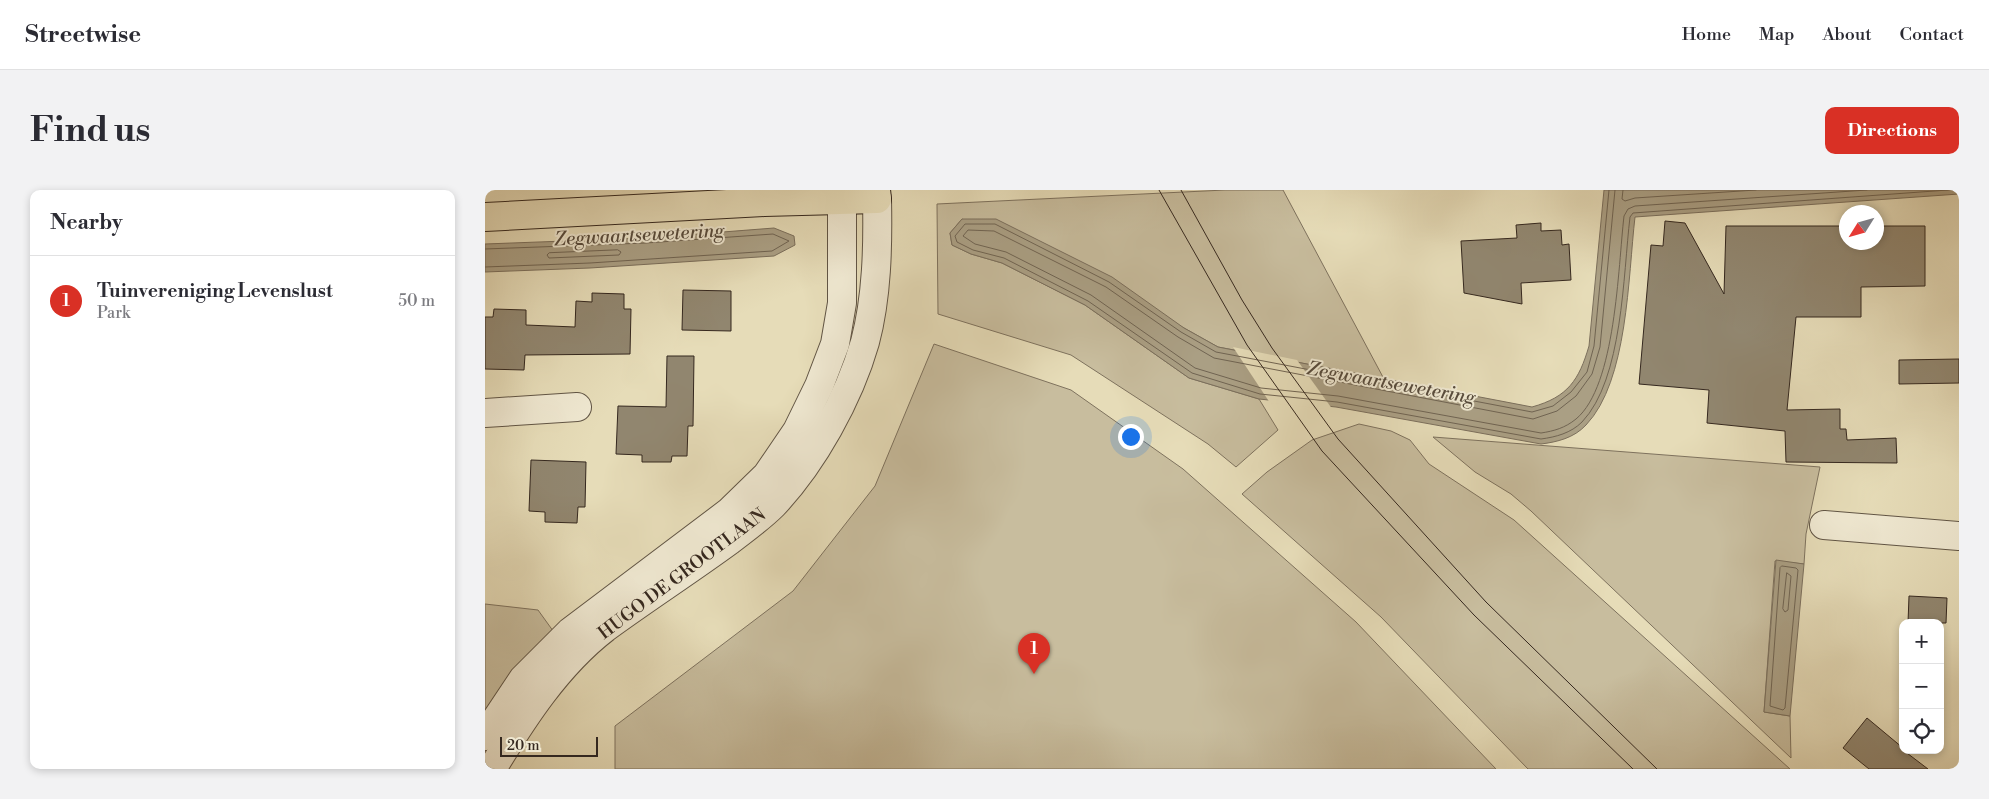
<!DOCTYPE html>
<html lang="en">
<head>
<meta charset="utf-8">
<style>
	:root { --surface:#fff; --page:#f2f2f3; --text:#2b2b33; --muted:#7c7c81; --line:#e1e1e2; --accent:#d93025 }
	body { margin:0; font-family:"Libre Bodoni",serif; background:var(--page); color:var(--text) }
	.controls { position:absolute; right:15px; bottom:15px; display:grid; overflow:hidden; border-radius:10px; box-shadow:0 2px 8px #0003 }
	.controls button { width:45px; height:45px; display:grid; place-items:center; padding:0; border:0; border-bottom:1px solid var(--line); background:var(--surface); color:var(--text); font:25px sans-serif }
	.compass { position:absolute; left:1354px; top:15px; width:45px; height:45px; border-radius:50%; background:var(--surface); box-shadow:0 2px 8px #0003; rotate:233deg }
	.scale { position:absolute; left:15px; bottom:12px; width:98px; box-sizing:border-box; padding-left:5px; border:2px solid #35281f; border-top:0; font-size:14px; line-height:18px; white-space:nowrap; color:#35281f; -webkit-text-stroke:4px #efe8d1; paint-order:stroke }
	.you { position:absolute; left:645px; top:246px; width:18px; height:18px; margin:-12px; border:4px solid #fff; border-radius:50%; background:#1a73e8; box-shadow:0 0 0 8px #1a73e833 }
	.badge { display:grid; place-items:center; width:32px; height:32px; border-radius:50%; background:var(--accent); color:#fff; font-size:16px; font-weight:700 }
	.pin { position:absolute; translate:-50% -41px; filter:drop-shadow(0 1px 2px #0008) }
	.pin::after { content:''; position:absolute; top:26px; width:18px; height:15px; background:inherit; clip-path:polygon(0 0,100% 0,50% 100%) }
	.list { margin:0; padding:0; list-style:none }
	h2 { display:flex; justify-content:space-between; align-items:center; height:65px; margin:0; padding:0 20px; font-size:21px }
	h2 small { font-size:16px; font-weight:400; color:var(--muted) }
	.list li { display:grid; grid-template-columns:32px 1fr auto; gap:15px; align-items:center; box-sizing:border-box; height:90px; padding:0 20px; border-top:1px solid var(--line) }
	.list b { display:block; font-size:19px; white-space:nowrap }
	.list p { margin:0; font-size:16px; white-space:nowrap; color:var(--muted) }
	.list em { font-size:16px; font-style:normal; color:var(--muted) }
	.icon { flex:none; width:28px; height:28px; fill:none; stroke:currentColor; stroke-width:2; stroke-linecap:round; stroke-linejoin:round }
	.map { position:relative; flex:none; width:1474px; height:579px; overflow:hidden; border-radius:10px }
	header { display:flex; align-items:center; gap:30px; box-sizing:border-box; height:70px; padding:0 25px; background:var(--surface); border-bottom:1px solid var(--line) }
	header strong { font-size:24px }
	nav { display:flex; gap:28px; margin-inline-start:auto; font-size:18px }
	.intro { display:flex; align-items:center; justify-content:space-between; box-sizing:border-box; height:120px; padding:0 30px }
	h1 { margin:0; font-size:35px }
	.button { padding:12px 22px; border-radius:10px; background:var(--accent); color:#fff; font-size:18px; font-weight:700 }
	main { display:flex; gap:30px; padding:0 30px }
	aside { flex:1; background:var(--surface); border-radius:10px; box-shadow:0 2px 8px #0003 }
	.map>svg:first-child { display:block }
	.green { fill:#c8bd9e; stroke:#7e725e }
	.water { fill:#aa9f84; stroke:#7b6f5c }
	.pier { fill:#e6dcb8 }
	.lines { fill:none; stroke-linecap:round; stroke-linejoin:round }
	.shore { stroke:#706452; stroke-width:1 }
	.building { fill:#91866f; stroke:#35281f }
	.minor-casing { stroke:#615545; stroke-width:30 }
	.major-casing { stroke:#35281f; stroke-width:30 }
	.minor { stroke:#efe8d1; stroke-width:28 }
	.major { stroke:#e6dcb8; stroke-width:28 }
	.tram { stroke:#35281f; stroke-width:1 }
	.labels { text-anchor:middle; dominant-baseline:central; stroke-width:4; stroke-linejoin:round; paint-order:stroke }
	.street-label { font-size:18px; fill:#35281f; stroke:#efe8d1 }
	.water-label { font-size:19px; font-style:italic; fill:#584c3d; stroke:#efe8d1 }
</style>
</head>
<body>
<header>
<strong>Streetwise</strong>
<nav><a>Home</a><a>Map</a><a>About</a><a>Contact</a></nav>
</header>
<div class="intro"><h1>Find us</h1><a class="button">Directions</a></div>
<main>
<aside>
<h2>Nearby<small></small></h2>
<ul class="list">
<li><span class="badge">1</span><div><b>Tuinvereniging Levenslust</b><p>Park</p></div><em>50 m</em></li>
</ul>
</aside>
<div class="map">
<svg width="1474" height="579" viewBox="0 0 1474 579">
	<rect width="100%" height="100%" fill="#e6dcb8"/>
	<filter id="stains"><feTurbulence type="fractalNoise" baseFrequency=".004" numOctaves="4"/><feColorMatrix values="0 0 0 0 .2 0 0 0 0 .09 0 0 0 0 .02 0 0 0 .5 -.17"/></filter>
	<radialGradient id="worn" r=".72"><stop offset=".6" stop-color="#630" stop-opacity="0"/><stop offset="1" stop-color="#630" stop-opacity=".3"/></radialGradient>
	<!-- green -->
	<g class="green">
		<path d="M 740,0 L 798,0 L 899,189 L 733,157 L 699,138 L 477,29 L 465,43 L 467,55 L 486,64 L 517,73 L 600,115 L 704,188 L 774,209 L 793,240 L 751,277 L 723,254 L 586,165 L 453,124 L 452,14 Z"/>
		<path d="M 449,154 L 586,200 L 698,279 L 871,432 L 1011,579 L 130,579 L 130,536 L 308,401 L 390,296 Z"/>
		<path d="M 874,234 L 906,241 L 925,250 L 944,274 L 1029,330 L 1305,579 L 1043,579 L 896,427 L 757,304 L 782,282 L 827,250 Z"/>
		<path d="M 948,247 L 1335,277 L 1321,344 L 1319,374 L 1290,371 L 1279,522 L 1305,526 L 1306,568 L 1046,321 L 1026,304 L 990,282 Z"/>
		<path d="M 0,414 L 53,420 L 71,445 L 0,534 Z"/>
	</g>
	<!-- water -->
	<g class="water">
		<path d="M 1119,0 L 1474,0 L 1474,4 L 1150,27 C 1143,87 1143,191 1101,235 C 1089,248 1072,252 1056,254 L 851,217 L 774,209 L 704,188 L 600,115 L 517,73 L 486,64 L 467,55 L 465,43 L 477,29 L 511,29 L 627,87 L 699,138 L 733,157 L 1047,217 C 1083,207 1094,190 1104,156 Z"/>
		<path d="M 289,38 L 309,46 L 310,55 L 289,66 L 105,78 L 0,82 L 0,54 L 161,48 Z"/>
		<path d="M 1291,370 L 1319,374 L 1305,526 L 1279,522 Z"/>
	</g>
	<!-- pier -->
	<path class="pier" d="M 748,157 L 812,170 L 848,220 L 785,213 Z"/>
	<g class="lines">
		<!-- shore -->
		<g class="shore">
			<path d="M 1124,0 L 1109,156 L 1102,182 L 1086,202 L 1068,216 L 1047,222 L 731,162 L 696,142 L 624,92 L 510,34 L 480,34 L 470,46 L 472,52 L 488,60 L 519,68 L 603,111 L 707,183 L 775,204 L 852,212 L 1056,249 C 1071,247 1086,243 1097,232 C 1138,189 1138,85 1145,27 L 1148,23 L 1463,0"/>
			<path d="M 1130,0 L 1115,157 L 1107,184 L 1091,206 L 1072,221 L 1048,229 L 729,168 L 693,147 L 621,97 L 509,41 L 483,40 L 478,46 L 490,54 L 521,62 L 606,105 L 710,178 L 776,198 L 853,206 L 1056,243 C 1069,241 1080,238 1091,229 C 1131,196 1133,77 1139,26 L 1143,19 L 1150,16 L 1382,0"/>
			<path d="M 1138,0 L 1137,9 L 1140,11 L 1150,8 L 1271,0"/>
			<path d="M 0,59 L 161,53 L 288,44 L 304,51 L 287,61 L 105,73 L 0,77"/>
			<path d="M 133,60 L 136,62 L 134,65 L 64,68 L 62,65 L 64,63 Z"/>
			<path d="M 1297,376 L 1311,378 L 1313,380 L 1300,518 L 1298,520 L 1285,516 L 1295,378 Z"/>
			<path d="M 1302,383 L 1306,386 L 1303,420 L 1300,422 L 1298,419 Z"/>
		</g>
	</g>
	<!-- building -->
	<g class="building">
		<path d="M 1180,31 L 1200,33 L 1239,104 L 1241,36 L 1362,36 L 1362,52 L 1392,52 L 1392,36 L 1440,36 L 1440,96 L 1376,97 L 1376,127 L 1311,127 L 1302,220 L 1355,219 L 1355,239 L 1361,239 L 1362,250 L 1411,248 L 1412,273 L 1301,272 L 1300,241 L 1222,233 L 1224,200 L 1154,194 L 1166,55 L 1178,56 Z"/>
		<path d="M 1056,33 L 1056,41 L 1076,40 L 1077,55 L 1084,54 L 1086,90 L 1036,93 L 1037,114 L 979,103 L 976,51 L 1032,48 L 1031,35 Z"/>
		<path d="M 198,100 L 246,101 L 246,141 L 197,140 Z"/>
		<path d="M 107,103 L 139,104 L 139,119 L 146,119 L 145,164 L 40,165 L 39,180 L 0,179 L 0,127 L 8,127 L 9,119 L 41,120 L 41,135 L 90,137 L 91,111 L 107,112 Z"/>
		<path d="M 182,166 L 209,166 L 208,236 L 203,236 L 202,266 L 187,266 L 186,272 L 157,272 L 157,265 L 131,264 L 133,216 L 181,217 Z"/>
		<path d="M 1474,169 L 1474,193 L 1414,194 L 1414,170 Z"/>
		<path d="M 46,270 L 101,272 L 100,317 L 93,317 L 92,333 L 60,332 L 60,322 L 44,321 Z"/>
		<path d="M 1424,406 L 1462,408 L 1461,433 L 1423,433 Z"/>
		<path d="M 1382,528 L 1418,558 L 1418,560 L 1443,579 L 1384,579 L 1358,558 Z"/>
	</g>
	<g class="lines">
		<!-- minor casing -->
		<g class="minor-casing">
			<g id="minor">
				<path d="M 0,223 L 92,217"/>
				<path d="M 1339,335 L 1474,346"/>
				<path d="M 0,546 L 38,489 L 85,442 L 244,322 L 282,285 L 312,241 L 334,196 L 350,154 L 357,113 L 357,9"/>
				<path d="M 7,579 C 38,528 72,475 120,438 C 161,408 203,381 244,351 C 258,340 275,328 288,315 C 328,273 364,208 380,152 C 392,107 393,56 392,9"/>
			</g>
		</g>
		<!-- major casing -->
		<g class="major-casing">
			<path id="major" d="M 0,27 L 279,12 L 392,9 L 391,0"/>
		</g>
		<!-- minor -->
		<use href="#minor" class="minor"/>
		<!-- major -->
		<use href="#major" class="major"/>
		<!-- tram -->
		<g class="tram">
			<path d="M 674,0 L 762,155 L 837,261 L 989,425 L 1148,579"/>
			<path d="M 696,0 L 757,110 L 787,158 L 853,249 L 1001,412 L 1172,579"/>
		</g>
	</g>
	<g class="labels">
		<!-- street labels -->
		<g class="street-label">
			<text transform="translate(197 384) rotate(-37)">HUGO DE GROOTLAAN</text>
		</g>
		<!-- water labels -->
		<g class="water-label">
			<text transform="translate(154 45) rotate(-3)">Zegwaartsewetering</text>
			<text transform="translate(906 193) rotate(10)">Zegwaartsewetering</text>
		</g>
	</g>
	<rect width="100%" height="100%" filter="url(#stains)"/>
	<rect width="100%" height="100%" fill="url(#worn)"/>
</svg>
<div class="controls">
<button>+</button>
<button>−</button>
<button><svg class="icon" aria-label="locate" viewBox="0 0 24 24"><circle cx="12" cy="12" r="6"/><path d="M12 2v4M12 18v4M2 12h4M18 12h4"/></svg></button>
</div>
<svg class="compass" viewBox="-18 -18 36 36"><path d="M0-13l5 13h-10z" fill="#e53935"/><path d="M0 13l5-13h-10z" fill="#7c7c81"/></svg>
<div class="scale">20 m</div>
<div class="you"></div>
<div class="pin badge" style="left:549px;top:484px">1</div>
</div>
</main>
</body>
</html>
